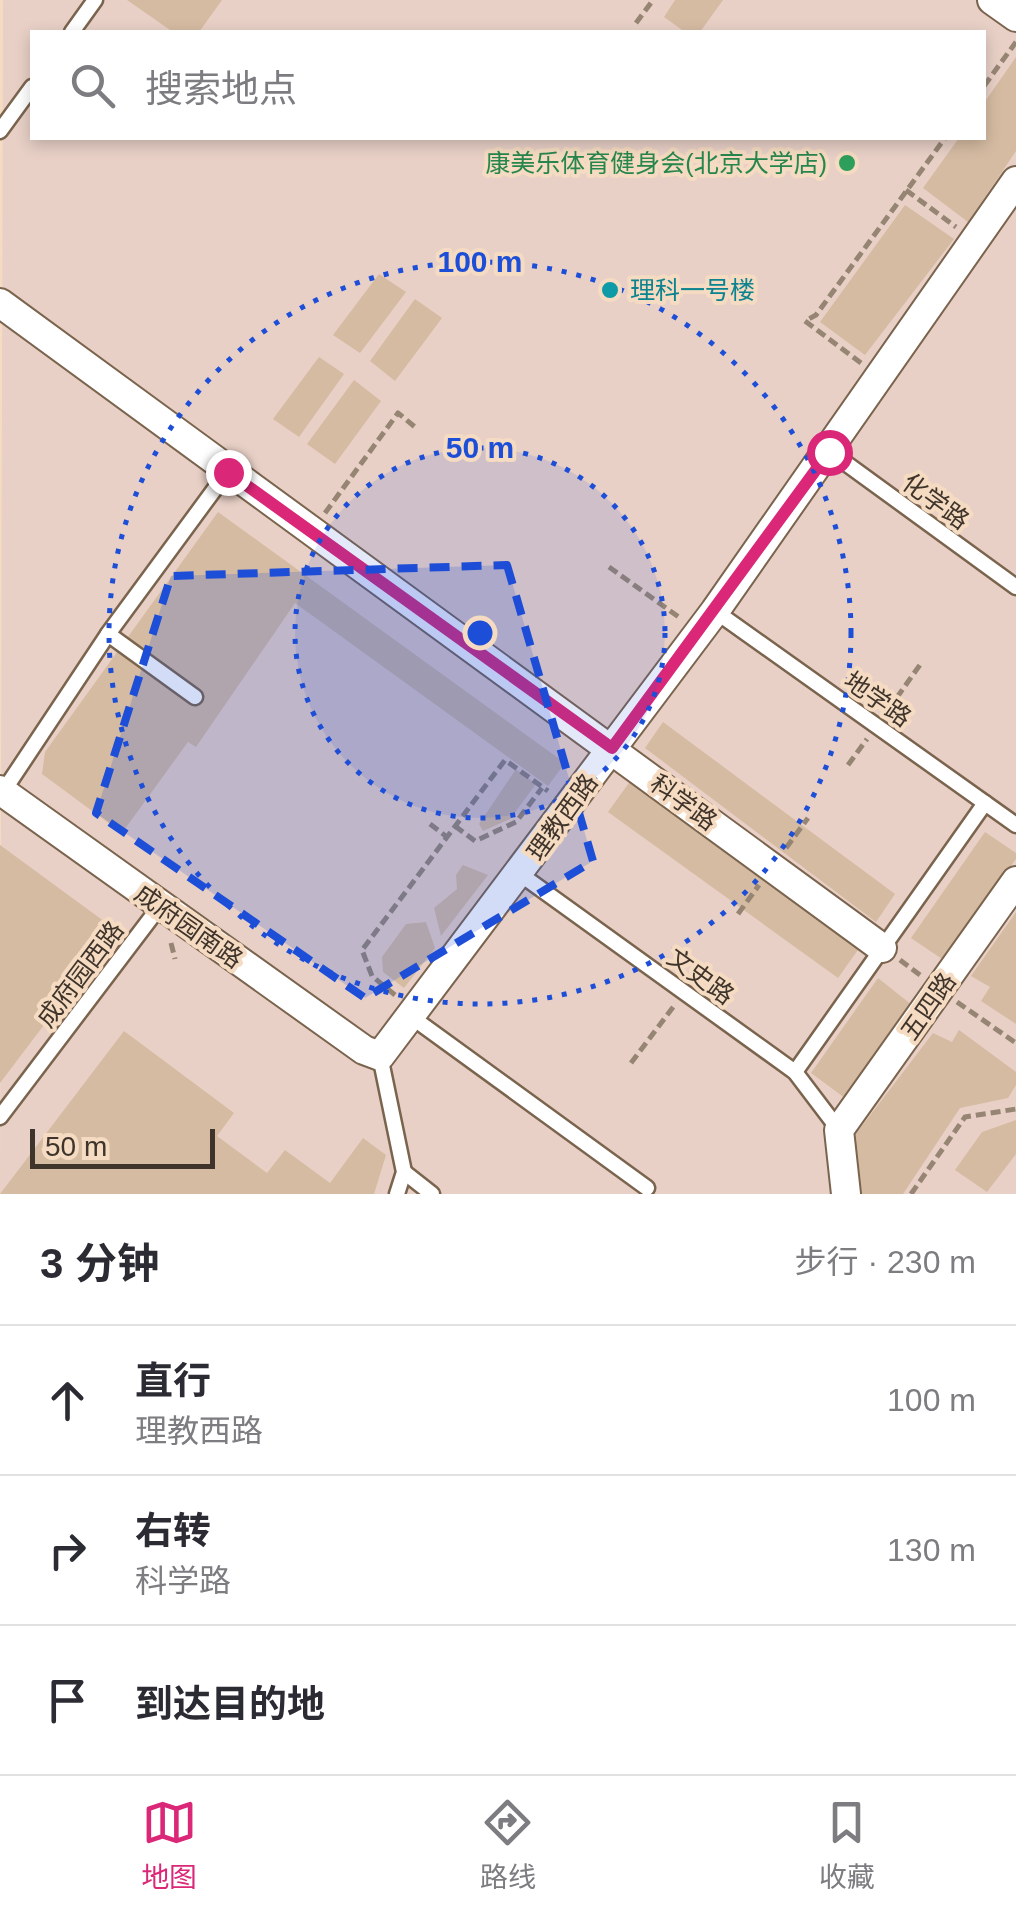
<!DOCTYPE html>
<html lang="zh">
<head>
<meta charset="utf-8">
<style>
	:root { --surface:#fff; --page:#f7f7f7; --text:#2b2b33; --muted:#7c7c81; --line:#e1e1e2; --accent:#db2777 }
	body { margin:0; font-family:Helvetica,"Noto Sans SC",sans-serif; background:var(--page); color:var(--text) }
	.scale { position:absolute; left:30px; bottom:25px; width:185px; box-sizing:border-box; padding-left:10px; border:5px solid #3f342b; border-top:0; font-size:28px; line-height:35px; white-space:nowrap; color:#3f342b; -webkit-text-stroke:8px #f5dbc1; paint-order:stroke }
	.stop { position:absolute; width:30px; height:30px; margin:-22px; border:8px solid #db2777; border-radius:50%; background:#fff }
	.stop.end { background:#db2777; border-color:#fff; box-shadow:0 2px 10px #0008 }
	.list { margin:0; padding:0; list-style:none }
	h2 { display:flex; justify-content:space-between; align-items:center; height:130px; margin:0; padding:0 40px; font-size:42px }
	h2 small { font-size:32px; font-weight:400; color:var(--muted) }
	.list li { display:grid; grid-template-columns:65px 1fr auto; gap:30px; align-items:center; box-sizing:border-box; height:150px; padding:0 40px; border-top:2px solid var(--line) }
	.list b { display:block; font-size:38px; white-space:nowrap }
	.list p { margin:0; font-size:32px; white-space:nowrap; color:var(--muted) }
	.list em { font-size:32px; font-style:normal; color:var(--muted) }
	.icon { flex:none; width:55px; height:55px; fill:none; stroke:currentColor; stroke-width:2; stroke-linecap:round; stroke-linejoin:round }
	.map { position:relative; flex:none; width:1016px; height:1194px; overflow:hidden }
	.search { position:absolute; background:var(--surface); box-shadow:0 5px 15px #0003; left:30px; right:30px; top:30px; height:110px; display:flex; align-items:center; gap:25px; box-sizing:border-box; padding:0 35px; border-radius:0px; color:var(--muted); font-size:38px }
	.sheet { height:580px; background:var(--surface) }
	nav { display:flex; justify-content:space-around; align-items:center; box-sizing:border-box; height:140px; border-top:2px solid var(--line); background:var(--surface); font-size:28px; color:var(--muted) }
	nav a { display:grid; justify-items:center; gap:5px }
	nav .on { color:var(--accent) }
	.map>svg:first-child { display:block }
	.education { fill:#e8d0c6; fill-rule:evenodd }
	.green { fill:#d5bba2 }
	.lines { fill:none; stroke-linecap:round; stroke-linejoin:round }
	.lane-casing { stroke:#7b644e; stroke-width:19 }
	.street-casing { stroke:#7b644e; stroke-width:32 }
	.path { stroke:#978574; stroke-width:5; stroke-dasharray:10 5; stroke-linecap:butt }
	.lane { stroke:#fff; stroke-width:14 }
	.street { stroke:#fff; stroke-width:28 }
	.route { stroke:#db2777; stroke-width:12 }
	.marked { fill:#1d4ed8; fill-opacity:0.2; stroke:#1d4ed8; stroke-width:8; stroke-dasharray:20 12; stroke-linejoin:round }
	.ring { fill:none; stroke:#1d4ed8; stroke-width:5; stroke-dasharray:5 10 }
	.leisure-dot { fill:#2e9e5b; stroke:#f5dbc1; stroke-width:4 }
	.culture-dot { fill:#0f9aa8; stroke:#f5dbc1; stroke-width:4 }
	.labels { text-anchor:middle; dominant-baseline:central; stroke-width:8; stroke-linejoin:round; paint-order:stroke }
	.leisure-label { font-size:25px; fill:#27864d; stroke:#f5dbc1; text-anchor:end }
	.culture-label { font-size:25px; fill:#0d838f; stroke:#f5dbc1; text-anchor:start }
	.street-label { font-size:25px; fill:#3f342b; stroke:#f5dbc1 }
	.centre { fill:#1d4ed8; stroke:#f5dbc1; stroke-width:5 }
	.ring-label { font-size:30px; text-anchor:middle; font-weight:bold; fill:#1d4ed8; stroke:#f5dbc1; stroke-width:8; stroke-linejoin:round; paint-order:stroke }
</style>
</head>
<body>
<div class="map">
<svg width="1016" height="1194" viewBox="0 0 1016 1194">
	<rect width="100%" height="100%" fill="#f5dbc1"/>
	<!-- education -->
	<path class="education" d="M 3,0 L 1016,0 L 1016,1194 L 0,1194 ZM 32,32 L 984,32 L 984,138 L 32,138 Z"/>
	<!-- green -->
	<g class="green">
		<path d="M 127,0 L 222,0 L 199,32 L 173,32 Z"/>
		<path d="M 675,0 L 723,0 L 700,32 L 685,32 L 664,17 Z"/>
		<path d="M 1016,57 L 1016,151 L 968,222 L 923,188 L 959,138 L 984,138 L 984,103 Z"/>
		<path d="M 905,205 L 954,239 L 865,355 L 820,322 Z"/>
		<path d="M 379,274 L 406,292 L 360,353 L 333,335 Z"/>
		<path d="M 415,299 L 442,318 L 395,381 L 370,361 Z"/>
		<path d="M 319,357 L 344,374 L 299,437 L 273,419 Z"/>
		<path d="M 354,380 L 381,401 L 335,464 L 307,444 Z"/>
		<path d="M 218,512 L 565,763 L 548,786 L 295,603 L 196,747 L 188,742 L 122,833 L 42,774 L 45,752 Z"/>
		<path d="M 663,722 L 895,894 L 876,922 L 645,748 Z"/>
		<path d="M 516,769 L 536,784 L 510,819 L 483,831 L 479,824 Z"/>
		<path d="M 631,780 L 860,947 L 838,978 L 608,812 Z"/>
		<path d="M 985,832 L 1016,853 L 1016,859 L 942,959 L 911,938 Z"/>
		<path d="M 0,845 L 116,930 L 0,1083 Z"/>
		<path d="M 463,865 L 488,875 L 441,936 L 434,908 L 457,889 L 456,875 Z"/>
		<path d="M 1016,912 L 1016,1024 L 981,1001 L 990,987 L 971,976 Z"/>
		<path d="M 426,922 L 435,948 L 404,988 L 383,972 L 382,957 L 406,924 Z"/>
		<path d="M 878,978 L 912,1005 L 845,1098 L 811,1073 Z"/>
		<path d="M 959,1030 L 1016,1072 L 1016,1085 L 1008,1098 L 960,1108 L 903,1194 L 862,1194 L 852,1139 L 933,1033 L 952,1042 Z"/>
		<path d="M 124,1031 L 234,1113 L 217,1136 L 267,1173 L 285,1150 L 330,1183 L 363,1138 L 386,1155 L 374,1194 L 0,1194 Z"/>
		<path d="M 1016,1120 L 1016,1154 L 987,1192 L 955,1170 L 982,1132 Z"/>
	</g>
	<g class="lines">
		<!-- lane casing -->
		<g class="lane-casing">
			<g id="lane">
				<path d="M 72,32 L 95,0"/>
				<path d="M 0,131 L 32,87"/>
				<path d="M 829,451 L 1016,587"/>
				<path d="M 715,611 L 1016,825"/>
				<path d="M 195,697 L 108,634 L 228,471"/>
				<path d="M 3,792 L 108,634"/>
				<path d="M 520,874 L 795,1072 L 839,1130"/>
				<path d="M 413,1018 L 647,1188"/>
				<path d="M 380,1056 L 404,1172 L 397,1194"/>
				<path d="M 795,1072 L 985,803"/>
				<path d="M 0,1117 L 160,906"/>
				<path d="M 404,1172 L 432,1194"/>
			</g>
		</g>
		<!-- street casing -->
		<g class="street-casing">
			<g id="street">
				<path d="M 992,0 L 1016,17"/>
				<path d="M 0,303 L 882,948"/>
				<path d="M 0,790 L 364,1050 L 380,1056 L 715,611 L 1016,181"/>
				<path d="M 846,1194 L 839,1130 L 1016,881"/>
			</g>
		</g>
		<!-- path -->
		<g class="path">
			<path d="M 636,23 L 653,0"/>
			<path d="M 984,86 L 1016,42"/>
			<path d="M 906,190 L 956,227"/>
			<path d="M 861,363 L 805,321 L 816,315 L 945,138"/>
			<path d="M 325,513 L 398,413 L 415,427"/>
			<path d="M 609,567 L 680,618"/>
			<path d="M 888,710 L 922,662"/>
			<path d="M 848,765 L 867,739"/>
			<path d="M 430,824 L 447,837"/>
			<path d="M 455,826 L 475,841 L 516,822 L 542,788"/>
			<path d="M 786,848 L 808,818"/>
			<path d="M 738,914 L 759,885"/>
			<path d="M 171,943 L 175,959"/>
			<path d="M 900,960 L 920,975"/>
			<path d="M 395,995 L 372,976 L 362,950 L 505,760 L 548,791"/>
			<path d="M 957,1002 L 1016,1043"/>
			<path d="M 631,1063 L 674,1006"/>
			<path d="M 911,1194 L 965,1117 L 1016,1109"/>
		</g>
		<!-- lane -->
		<use href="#lane" class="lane"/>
		<!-- street -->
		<use href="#street" class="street"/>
	</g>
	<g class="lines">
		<!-- route -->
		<path class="route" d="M 228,472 L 612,748 L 829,452"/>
	</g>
	<!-- marked area -->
	<path class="marked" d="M 507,565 L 593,861 L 365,998 L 96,813 L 171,576 Z"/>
	<!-- distance rings -->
	<circle cx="480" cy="633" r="185" fill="#1d4ed8" fill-opacity=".12"/>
	<g class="ring">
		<circle cx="480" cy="633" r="185"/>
		<circle cx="480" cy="633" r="371"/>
	</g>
	<!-- markers -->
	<circle class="leisure-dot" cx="847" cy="163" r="10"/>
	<circle class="culture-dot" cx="610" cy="290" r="10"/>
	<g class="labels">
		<!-- leisure labels -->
		<g class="leisure-label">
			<text x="827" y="163">康美乐体育健身会(北京大学店)</text>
		</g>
		<!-- culture labels -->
		<g class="culture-label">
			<text x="630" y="290">理科一号楼</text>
		</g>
		<!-- street labels -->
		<g class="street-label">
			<text transform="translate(936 501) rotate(36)">化学路</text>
			<text transform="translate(878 699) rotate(35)">地学路</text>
			<text transform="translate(684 802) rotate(36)">科学路</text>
			<text transform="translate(562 817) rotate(-54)">理教西路</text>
			<text transform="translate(189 926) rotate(35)">成府园南路</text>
			<text transform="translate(80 974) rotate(-53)">成府园西路</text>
			<text transform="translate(701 976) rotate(36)">文史路</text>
			<text transform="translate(928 1006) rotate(-55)">五四路</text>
		</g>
	</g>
	<circle cx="480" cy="633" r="15" class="centre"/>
	<g class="ring-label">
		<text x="480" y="272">100 m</text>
		<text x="480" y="458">50 m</text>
	</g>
</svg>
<div class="scale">50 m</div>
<div class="stop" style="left:829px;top:452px"></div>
<div class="stop end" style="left:228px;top:472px"></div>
<div class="search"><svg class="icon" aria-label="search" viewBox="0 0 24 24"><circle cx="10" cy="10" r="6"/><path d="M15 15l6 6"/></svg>搜索地点</div>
</div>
<section class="sheet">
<h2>3 分钟<small>步行 · 230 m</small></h2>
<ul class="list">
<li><svg class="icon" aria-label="ahead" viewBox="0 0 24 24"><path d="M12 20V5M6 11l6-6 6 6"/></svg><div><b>直行</b><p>理教西路</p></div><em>100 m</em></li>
<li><svg class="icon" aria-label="right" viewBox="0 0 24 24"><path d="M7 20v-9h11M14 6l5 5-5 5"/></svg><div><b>右转</b><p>科学路</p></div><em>130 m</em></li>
<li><svg class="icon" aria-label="arrive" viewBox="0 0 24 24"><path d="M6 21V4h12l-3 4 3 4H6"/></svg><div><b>到达目的地</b></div></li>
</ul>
</section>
<nav>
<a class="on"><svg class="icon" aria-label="map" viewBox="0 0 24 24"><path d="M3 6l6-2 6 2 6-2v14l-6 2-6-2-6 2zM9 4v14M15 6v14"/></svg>地图</a>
<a><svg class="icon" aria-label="directions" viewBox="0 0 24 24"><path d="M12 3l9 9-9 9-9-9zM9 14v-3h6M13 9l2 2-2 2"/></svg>路线</a>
<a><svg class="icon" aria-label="saved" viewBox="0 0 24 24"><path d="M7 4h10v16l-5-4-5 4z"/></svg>收藏</a>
</nav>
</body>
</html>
